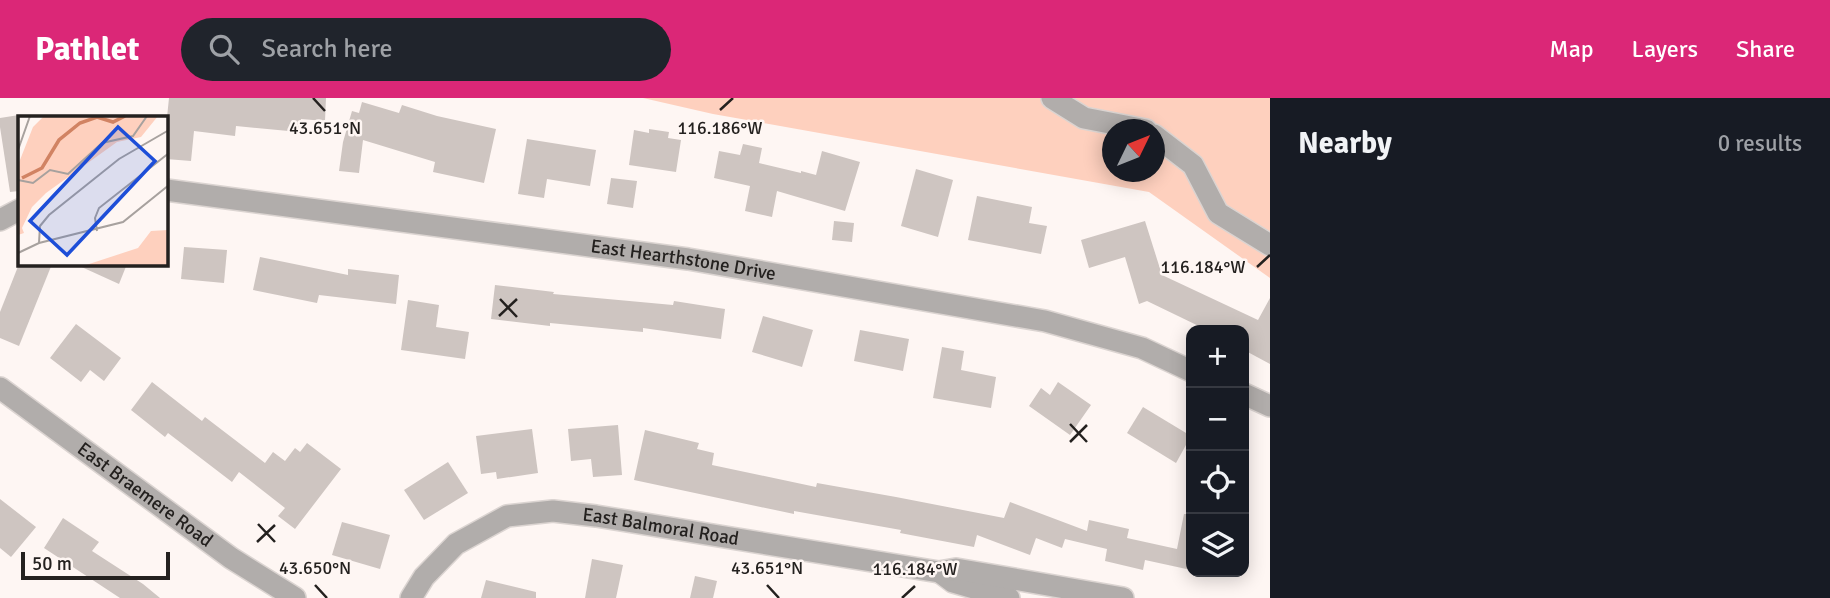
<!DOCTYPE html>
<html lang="en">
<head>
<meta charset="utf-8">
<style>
	:root { --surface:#171b24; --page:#20242c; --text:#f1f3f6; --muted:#9ea1a6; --line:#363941; --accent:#db2777 }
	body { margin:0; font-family:Signika,sans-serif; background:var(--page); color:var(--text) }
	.controls { position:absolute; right:21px; bottom:21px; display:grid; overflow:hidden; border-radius:14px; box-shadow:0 4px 18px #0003 }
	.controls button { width:63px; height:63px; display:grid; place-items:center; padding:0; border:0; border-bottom:2px solid var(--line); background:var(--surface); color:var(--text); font:35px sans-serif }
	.compass { position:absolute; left:1102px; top:21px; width:63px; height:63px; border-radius:50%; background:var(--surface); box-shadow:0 4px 18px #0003; rotate:47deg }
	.scale { position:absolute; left:21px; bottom:18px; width:149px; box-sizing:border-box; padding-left:7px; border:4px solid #24211f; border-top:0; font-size:19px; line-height:24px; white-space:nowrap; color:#24211f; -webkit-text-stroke:5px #fef6f3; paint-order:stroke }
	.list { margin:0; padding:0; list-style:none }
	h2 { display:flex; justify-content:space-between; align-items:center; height:91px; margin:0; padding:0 28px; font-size:30px }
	h2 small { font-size:23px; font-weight:400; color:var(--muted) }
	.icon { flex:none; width:38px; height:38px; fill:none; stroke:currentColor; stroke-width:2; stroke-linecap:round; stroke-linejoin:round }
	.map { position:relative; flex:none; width:1270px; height:500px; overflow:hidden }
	header { display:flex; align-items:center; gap:42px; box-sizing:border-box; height:98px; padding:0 35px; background:var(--accent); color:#fff }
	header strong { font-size:33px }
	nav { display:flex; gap:38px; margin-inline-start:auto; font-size:24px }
	.search { width:490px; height:63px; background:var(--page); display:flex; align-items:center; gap:18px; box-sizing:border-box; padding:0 24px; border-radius:38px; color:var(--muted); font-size:26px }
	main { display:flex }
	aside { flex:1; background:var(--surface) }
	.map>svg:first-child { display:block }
	.green { fill:#fed0be; fill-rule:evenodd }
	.building { fill:#cec5c1 }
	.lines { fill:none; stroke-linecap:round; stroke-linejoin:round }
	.minor-casing { stroke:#dbd4d1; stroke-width:24 }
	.minor { stroke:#b1adab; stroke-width:21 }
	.ticks { fill:none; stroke:#24211f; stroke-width:2.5 }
	.labels { text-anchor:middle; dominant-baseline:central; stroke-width:5; stroke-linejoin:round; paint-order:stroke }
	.street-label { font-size:19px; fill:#24211f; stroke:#fef6f3 }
	.inset-river { fill:none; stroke:#d18363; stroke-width:3.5 }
	.inset-road { fill:none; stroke:#a7a19e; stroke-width:2 }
	.view { fill:#1d4ed8; fill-opacity:0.15; stroke:#1d4ed8; stroke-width:3.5 }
	.inset-edge { fill:none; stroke:#24211f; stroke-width:3.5 }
	.ticks-label { font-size:18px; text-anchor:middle; fill:#24211f; stroke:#fef6f3; stroke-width:5; stroke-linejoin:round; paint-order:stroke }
</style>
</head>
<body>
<header>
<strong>Pathlet</strong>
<div class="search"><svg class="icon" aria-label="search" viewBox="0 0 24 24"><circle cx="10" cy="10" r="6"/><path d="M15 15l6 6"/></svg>Search here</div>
<nav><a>Map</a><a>Layers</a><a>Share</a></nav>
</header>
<main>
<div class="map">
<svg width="1270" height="500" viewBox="0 0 1270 500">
	<rect width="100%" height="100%" fill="#fef6f3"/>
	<!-- green -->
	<path class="green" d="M 643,0 L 1270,0 L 1270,180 L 1149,94 L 713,16 ZM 1112,32 L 1154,32 L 1154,74 L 1112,74 Z"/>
	<!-- building -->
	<g class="building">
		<path d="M 169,0 L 326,0 L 325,23 L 301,21 L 299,34 L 236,28 L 235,38 L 194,33 L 191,63 L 166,61 L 166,29 Z"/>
		<path d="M 362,4 L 399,15 L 402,7 L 437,18 L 496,31 L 484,85 L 433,74 L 435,64 L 363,42 L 359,75 L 339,73 L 343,44 L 352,13 L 359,15 Z"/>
		<path d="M 19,17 L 19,93 L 10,94 L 0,29 L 0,20 Z"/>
		<path d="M 649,31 L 669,34 L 668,40 L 681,42 L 676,74 L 629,67 L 634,32 L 649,35 Z"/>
		<path d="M 527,41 L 596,52 L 590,88 L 547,81 L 544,100 L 518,96 Z"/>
		<path d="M 743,46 L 762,50 L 759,65 L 801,75 L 801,73 L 816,77 L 822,53 L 860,64 L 845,113 L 777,93 L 772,119 L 745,113 L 750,88 L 714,80 L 719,53 L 740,57 Z"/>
		<path d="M 916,71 L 953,82 L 938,139 L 901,128 Z"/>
		<path d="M 611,80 L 637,83 L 633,110 L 607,106 Z"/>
		<path d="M 977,98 L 1032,109 L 1029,125 L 1047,128 L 1041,156 L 968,142 Z"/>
		<path d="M 834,123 L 854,125 L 852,144 L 832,142 Z"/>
		<path d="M 1145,123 L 1162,177 L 1258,222 L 1270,200 L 1270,266 L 1244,252 L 1244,232 L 1207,232 L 1147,203 L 1139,206 L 1125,159 L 1089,170 L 1081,142 Z"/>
		<path d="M 184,149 L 227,152 L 224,185 L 181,181 Z"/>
		<path d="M 260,159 L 348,177 L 348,171 L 399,177 L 396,206 L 319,197 L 317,205 L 253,192 Z"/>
		<path d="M 19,166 L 52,166 L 19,248 L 0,240 L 0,214 Z"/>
		<path d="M 75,166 L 127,166 L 119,186 Z"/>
		<path d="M 495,187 L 554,194 L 553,196 L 673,207 L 674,203 L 725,211 L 721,241 L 643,230 L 643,234 L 550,225 L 550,228 L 491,221 Z"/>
		<path d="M 408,202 L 439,207 L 436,229 L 469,234 L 465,261 L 401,252 Z"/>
		<path d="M 763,218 L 813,232 L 802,269 L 752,254 Z"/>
		<path d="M 76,226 L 121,260 L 104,283 L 90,272 L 81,284 L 50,260 Z"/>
		<path d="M 860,232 L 909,241 L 903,273 L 854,263 Z"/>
		<path d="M 942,249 L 964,253 L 961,272 L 996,279 L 991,310 L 933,300 Z"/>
		<path d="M 152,284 L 202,323 L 205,319 L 265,365 L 273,354 L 285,363 L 295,350 L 300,354 L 307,345 L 341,371 L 295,431 L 278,418 L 285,410 L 239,374 L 232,384 L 168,335 L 165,339 L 131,312 Z"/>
		<path d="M 1058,284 L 1091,307 L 1070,337 L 1029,308 L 1041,290 L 1050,297 Z"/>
		<path d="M 1143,309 L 1191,338 L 1176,365 L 1127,335 Z"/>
		<path d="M 618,327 L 622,377 L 593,379 L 591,361 L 571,363 L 568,331 Z"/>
		<path d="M 532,331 L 538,375 L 497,381 L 496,374 L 481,376 L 476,338 Z"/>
		<path d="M 645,332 L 699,345 L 697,351 L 714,355 L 712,367 L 816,389 L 817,385 L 896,399 L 1004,420 L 1010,404 L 1087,433 L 1089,422 L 1129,431 L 1127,440 L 1177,451 L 1184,416 L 1191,416 L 1191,472 L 1145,462 L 1143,472 L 1105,463 L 1107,451 L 1065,441 L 1062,450 L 1036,440 L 1030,457 L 977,437 L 974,449 L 900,435 L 901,432 L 794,413 L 794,416 L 634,382 Z"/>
		<path d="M 448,364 L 468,395 L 424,422 L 404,392 Z"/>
		<path d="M 0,401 L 36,429 L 11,459 L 0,450 Z"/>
		<path d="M 63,420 L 99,444 L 92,453 L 143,486 L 160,500 L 120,500 L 44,450 Z"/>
		<path d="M 342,424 L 390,437 L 380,471 L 332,457 Z"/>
		<path d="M 592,461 L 623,467 L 616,500 L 585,500 Z"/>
		<path d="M 695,478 L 717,483 L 713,500 L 690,500 Z"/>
		<path d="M 486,482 L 536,494 L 536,500 L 481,500 Z"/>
	</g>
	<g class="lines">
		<!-- minor casing -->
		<g class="minor-casing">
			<g id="minor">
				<path d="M 1052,0 L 1084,20 L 1146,32"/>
				<path d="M 1154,37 L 1193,67 L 1218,115 L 1270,147"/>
				<path id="s1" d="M 166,92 L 688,161 L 1045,223 L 1142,250 L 1191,273"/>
				<path d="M 0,122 L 19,112"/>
				<path id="s2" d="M 0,290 L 231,460 L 295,500"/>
				<path d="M 1244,296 L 1270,308"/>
				<path d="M 941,475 L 953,484 L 1009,500"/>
				<path id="s3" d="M 411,500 L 424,479 L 456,446 L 507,418 L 553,413 L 596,418 L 939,474 L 956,471 L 1123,500"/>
			</g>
		</g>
		<!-- minor -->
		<use href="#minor" class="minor"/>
	</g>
	<!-- ticks -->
	<path class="ticks" d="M 313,0 L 325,13M 720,12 L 733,0M 1257,169 L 1270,157M 500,201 L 517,219M 499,218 L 517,201M 1070,326 L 1087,344M 1070,344 L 1087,327M 258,426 L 275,444M 257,444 L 275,427M 315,487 L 327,500M 767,487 L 779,500M 902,500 L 915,488"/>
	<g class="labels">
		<!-- street labels -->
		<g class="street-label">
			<text stroke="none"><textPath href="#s1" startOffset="522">East Hearthstone Drive</textPath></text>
			<text stroke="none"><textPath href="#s2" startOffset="180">East Braemere Road</textPath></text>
			<text stroke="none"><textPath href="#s3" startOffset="284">East Balmoral Road</textPath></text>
		</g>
	</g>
	<!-- overview -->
	<g transform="translate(18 18)">
		<rect width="150" height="150" fill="#fef6f3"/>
		<path d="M 26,0 L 140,0 L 123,21 L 99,26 L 28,77 L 14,91 L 4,112 L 6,117 L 0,119 L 0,49 L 15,11 ZM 150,114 L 150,150 L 65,150 L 120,132 L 133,115 Z" fill="#fed0be"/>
		<path class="inset-river" d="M 4,62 L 24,52 L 41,24 L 62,7 L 79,1 L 95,6 L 107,0"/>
		<path class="inset-road" d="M 0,34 L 12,0M 0,64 L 15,67 L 32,54 L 50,58 L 84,27 L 115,20 L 129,0M 79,115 L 77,102 L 81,92 L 151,37M 21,127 L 22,110 L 31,99 L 101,43 L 151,14M 0,137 L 21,127 L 105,106 L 151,69"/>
		<path class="view" d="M 100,11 L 137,45 L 49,139 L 12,105 Z"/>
		<rect width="150" height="150" class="inset-edge"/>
	</g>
	<g class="ticks-label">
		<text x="720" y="36">116.186°W</text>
		<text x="325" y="36">43.651°N</text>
		<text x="1203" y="175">116.184°W</text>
		<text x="315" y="476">43.650°N</text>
		<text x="767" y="476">43.651°N</text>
		<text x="915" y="477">116.184°W</text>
	</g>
</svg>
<div class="controls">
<button>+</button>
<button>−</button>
<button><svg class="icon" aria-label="locate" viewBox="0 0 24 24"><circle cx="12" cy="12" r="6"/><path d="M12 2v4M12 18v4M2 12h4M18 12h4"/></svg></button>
<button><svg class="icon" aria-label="layers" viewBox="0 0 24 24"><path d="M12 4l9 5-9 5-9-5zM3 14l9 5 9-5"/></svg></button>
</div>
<svg class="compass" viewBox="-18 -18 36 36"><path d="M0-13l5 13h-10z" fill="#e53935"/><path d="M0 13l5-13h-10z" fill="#9ea1a6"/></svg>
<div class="scale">50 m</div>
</div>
<aside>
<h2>Nearby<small>0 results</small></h2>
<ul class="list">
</ul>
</aside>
</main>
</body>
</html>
